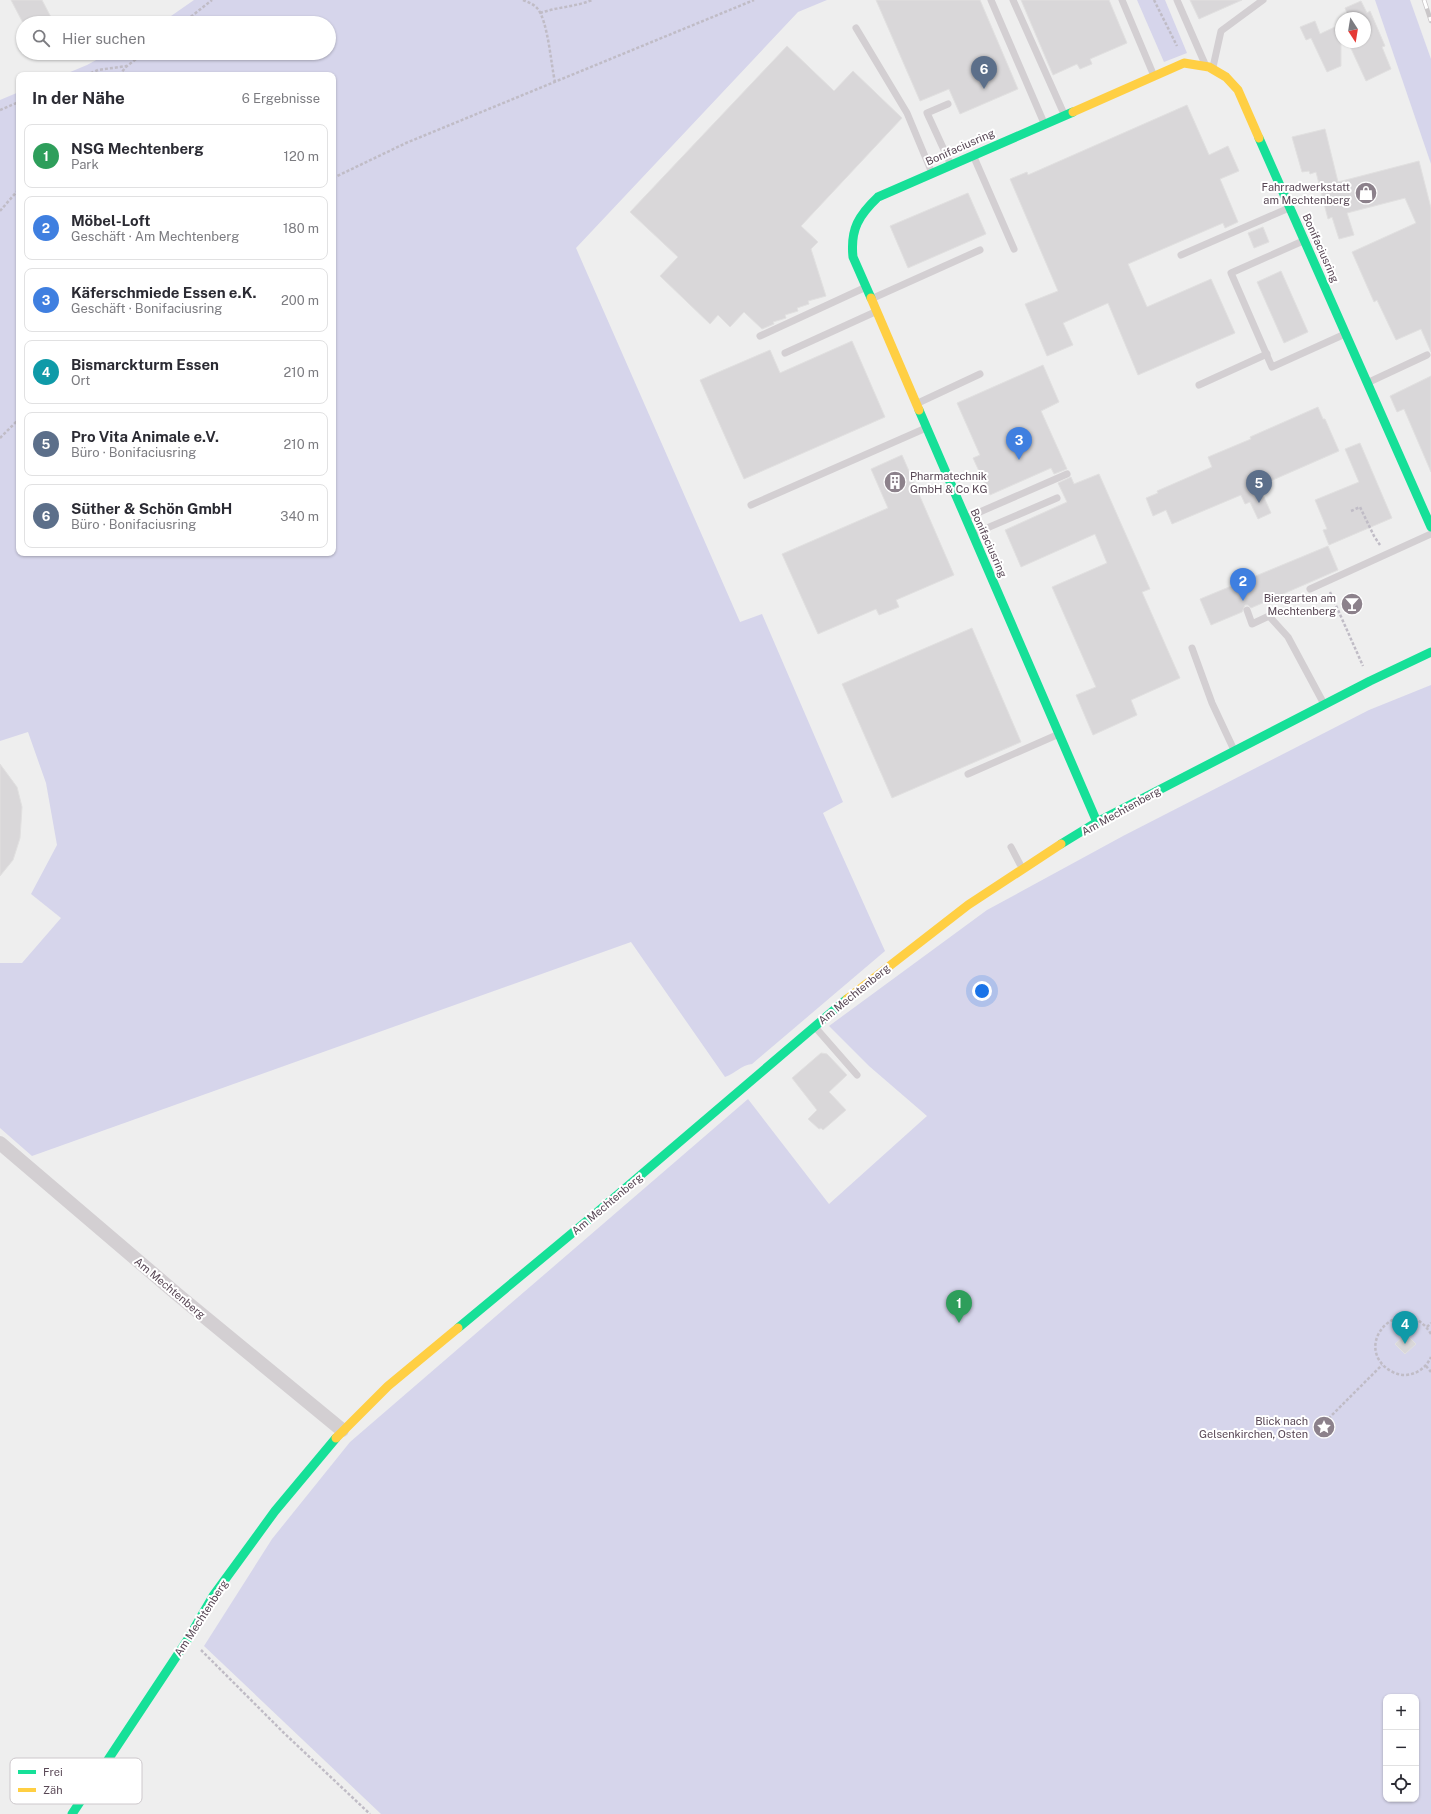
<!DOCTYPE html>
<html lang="de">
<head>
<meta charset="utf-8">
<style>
	:root { --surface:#fff; --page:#f7f7f7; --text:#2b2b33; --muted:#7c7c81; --line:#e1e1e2; --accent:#8c818b }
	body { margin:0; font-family:"Public Sans",sans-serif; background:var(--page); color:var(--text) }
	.controls { position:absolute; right:12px; bottom:12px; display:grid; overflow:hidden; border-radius:8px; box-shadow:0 1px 3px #0004 }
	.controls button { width:36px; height:36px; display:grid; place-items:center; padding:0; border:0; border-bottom:1px solid var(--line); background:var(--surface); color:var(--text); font:20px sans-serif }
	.compass { position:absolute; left:1335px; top:12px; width:36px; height:36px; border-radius:50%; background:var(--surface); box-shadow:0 1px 3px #0004; rotate:168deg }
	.you { position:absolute; left:982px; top:991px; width:14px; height:14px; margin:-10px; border:3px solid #fff; border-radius:50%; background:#1a73e8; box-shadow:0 0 0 6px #1a73e833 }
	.badge { display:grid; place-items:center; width:26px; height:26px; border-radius:50%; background:var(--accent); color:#fff; font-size:13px; font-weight:700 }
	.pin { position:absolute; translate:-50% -33px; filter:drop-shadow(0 1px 2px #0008) }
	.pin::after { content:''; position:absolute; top:21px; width:14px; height:12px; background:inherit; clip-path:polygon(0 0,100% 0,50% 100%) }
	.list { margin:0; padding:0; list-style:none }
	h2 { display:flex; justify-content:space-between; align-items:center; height:52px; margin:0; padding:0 16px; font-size:17px }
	h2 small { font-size:13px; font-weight:400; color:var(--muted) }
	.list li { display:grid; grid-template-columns:26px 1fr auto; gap:12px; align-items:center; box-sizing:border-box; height:64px; margin:0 8px 8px; padding:0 8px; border:1px solid var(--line); border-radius:8px }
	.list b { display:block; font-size:15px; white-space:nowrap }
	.list p { margin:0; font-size:13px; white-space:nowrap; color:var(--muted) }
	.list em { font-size:13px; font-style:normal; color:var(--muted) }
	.icon { flex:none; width:22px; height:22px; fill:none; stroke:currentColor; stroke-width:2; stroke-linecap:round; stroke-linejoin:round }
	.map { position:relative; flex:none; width:1431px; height:1814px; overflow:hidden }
	.search { position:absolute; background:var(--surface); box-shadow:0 1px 3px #0004; left:16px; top:16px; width:320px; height:44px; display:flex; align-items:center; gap:10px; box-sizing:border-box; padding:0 14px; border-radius:22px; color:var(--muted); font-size:15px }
	.panel { position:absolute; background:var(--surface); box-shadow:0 1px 3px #0004; left:16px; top:72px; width:320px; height:484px; border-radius:8px }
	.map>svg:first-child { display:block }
	.green { fill:#d6d5eb; fill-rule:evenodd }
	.building { fill:#d9d7d9; stroke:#e1e0e0 }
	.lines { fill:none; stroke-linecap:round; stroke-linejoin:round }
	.path { stroke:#c0bcc6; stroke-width:2.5; stroke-dasharray:3 2; stroke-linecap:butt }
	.lane { stroke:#d3cfd2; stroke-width:7 }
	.street { stroke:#d3cfd2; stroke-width:14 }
	.fast { stroke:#16e098; stroke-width:9 }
	.slow { stroke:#ffcf43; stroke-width:9 }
	.rail-casing { stroke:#cac7c9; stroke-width:4.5 }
	.rail { stroke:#fff; stroke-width:3; stroke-dasharray:9; stroke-linecap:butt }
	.labels { text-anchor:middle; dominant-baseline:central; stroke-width:4; stroke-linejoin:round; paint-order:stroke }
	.street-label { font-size:11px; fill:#584755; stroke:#fff }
	.poi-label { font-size:11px; fill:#584755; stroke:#fff; text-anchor:end }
	.key { fill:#fff; stroke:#cdc8cc; stroke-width:1 }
	.key-label { font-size:11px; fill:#584755 }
</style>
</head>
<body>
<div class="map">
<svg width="1431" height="1814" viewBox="0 0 1431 1814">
	<rect width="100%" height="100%" fill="#eee"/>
	<!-- green -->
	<g class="green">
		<path d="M 194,0 L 827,0 L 798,12 L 576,248 L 740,622 L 762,614 L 843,802 L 823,813 L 885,951 L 752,1064 C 741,1065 735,1074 725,1077 L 631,942 L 32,1156 L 0,1128 L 0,963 L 22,963 L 61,918 L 31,894 L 57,845 L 46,783 L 28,732 L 0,741 L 0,100 L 19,92 L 19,553 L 333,553 L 333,75 L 63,75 L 87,65 L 109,53 L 329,53 L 329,23 L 161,23 Z"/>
		<path d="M 1137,0 L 1165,0 L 1187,53 L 1164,62 Z"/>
		<path d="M 1375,0 L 1410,0 L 1431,59 L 1431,164 Z"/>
		<path d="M 1431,685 L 1431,1814 L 381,1814 L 204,1646 L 272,1539 L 350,1442 L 748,1099 L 829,1204 L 927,1116 L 869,1066 L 829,1026 L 987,910 L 1123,836 L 1369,710 ZM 1386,1697 L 1416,1697 L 1416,1799 L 1386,1799 Z"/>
	</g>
	<!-- building -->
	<g class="building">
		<path d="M 11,0 L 42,0 L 54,23 L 23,23 Z"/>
		<path d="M 876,0 L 980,0 L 1018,89 L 960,114 L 949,89 L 920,101 Z"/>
		<path d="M 1021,0 L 1109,0 L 1127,43 L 1090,59 L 1092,64 L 1080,69 L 1077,64 L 1053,75 Z"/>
		<path d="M 1190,0 L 1242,0 L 1199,19 Z"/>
		<path d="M 1361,1 L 1367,13 L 1370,11 L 1385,46 L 1382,47 L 1391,69 L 1366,81 L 1348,42 L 1365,42 L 1365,18 L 1349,18 L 1345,8 Z"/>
		<path d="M 1315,21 L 1320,34 L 1341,24 L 1341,66 L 1327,72 L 1311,38 L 1306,40 L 1300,27 Z"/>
		<path d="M 787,46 L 834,91 L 853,71 L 902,118 L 801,226 L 818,242 L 811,249 L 826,296 L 808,301 L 809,304 L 797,308 L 798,311 L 785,315 L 786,318 L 773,322 L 774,324 L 762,329 L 744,312 L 730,327 L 718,315 L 710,324 L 660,276 L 678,257 L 630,212 Z"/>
		<path d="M 1187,105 L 1209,155 L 1228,146 L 1239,171 L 1220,179 L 1238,222 L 1225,228 L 1223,223 L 1128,264 L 1147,307 L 1211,279 L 1235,333 L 1138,375 L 1108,303 L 1063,323 L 1073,345 L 1047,356 L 1025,304 L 1058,291 L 1010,179 L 1027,172 L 1028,175 Z"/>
		<path d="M 1325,129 L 1338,182 L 1419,161 L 1431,208 L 1431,352 L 1421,329 L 1396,340 L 1377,300 L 1374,302 L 1352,252 L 1416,223 L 1405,198 L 1347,213 L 1354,235 L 1339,239 L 1332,217 L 1328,219 L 1316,172 L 1310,174 L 1309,171 L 1302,172 L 1292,137 Z"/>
		<path d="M 968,193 L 986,234 L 908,268 L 890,226 Z"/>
		<path d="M 1263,227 L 1269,242 L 1254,248 L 1248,233 Z"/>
		<path d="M 1281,271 L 1308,332 L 1284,343 L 1257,282 Z"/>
		<path d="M 852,341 L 885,417 L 744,479 L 700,380 L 770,350 L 780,373 Z"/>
		<path d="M 1043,365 L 1059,402 L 1041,411 L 1067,469 L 1054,474 L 1051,468 L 990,495 L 973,458 L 980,455 L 957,403 Z"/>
		<path d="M 1431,376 L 1431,472 L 1404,409 L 1397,412 L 1390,396 Z"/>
		<path d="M 1318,407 L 1323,419 L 1325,419 L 1339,451 L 1259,486 L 1271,513 L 1258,519 L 1250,502 L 1245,504 L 1241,495 L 1172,524 L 1166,510 L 1153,516 L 1146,498 L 1158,493 L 1157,491 L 1212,467 L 1208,457 L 1251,439 L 1250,437 Z"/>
		<path d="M 1360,443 L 1392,518 L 1329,545 L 1323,530 L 1327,529 L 1315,500 L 1359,482 L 1345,449 Z"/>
		<path d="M 902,455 L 954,575 L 896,600 L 899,607 L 879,615 L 876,609 L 818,634 L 782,554 L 888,508 L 871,469 Z"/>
		<path d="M 1099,474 L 1150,589 L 1142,592 L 1180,678 L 1131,700 L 1137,715 L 1093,735 L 1076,695 L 1096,687 L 1052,587 L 1107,563 L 1095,534 L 1021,567 L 1005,530 L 1067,502 L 1058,483 L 1071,477 L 1074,484 Z"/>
		<path d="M 1328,546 L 1338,570 L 1251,608 L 1248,605 L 1245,605 L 1242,612 L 1211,625 L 1200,599 Z"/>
		<path d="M 972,628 L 1021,742 L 892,798 L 842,684 Z"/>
		<path d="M 0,764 L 17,787 L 22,807 L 20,838 L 13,860 L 0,876 Z"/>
		<path d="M 821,1053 L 827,1054 L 847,1075 L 829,1092 L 846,1110 L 823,1130 L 821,1128 L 819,1129 L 808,1119 L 817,1110 L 792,1078 Z"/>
		<path d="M 1406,1334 L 1416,1344 L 1405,1354 L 1395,1344 Z"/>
	</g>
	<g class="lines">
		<!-- path -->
		<g class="path">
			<path d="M 523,0 C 528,2 533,4 537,8 C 548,20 551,65 555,82"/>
			<path d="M 1154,0 L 1177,46"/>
			<path d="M 540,13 C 557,7 575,7 592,0"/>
			<path d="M 183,23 L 212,0"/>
			<path d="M 86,75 L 98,70 L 127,66"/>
			<path d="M 119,75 L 127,66 L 144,53"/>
			<path d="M 0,110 L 19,102"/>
			<path d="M 333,178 L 406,143 L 754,0"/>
			<path d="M 0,211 L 19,189"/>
			<path d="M 0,438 L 19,419"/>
			<path d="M 1351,511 L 1360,507 L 1374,536 L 1380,545"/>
			<path d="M 1330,592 L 1363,666"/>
			<path d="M 1427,1327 L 1431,1323"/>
			<path d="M 1431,1334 C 1405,1291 1354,1339 1385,1367 C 1390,1371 1397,1375 1404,1375 C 1416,1375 1426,1368 1431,1357"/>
			<path d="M 1426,1366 L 1431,1372"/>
			<path d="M 1325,1422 L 1382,1365"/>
			<path d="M 201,1650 L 284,1733 L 370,1814"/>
		</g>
		<!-- lane -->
		<g class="lane">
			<path d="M 991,0 L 1044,123"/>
			<path d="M 1013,0 L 1064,114"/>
			<path d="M 1122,0 L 1154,76"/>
			<path d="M 1177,0 L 1205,64"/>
			<path d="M 856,28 L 907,113 L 932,173"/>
			<path d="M 1213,67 L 1221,31 L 1263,0"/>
			<path d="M 948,104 L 927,113 L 951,165"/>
			<path d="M 973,155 L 1014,249"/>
			<path d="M 1303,241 L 1231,273 L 1272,367 L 1345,334"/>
			<path d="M 1181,255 L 1289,208"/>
			<path d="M 871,299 L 980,250"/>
			<path d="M 760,336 L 864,288"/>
			<path d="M 785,353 L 875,312"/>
			<path d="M 1367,383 L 1427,355"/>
			<path d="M 1199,385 L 1267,354"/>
			<path d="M 918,403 L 980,374"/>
			<path d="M 751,505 L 926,428"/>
			<path d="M 966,518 L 1067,474"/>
			<path d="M 973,534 L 1057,498"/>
			<path d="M 1310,589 L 1431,534"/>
			<path d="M 1247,610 L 1252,624 L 1269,616 L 1288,637 L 1324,704"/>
			<path d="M 1192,648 L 1212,703 L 1234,750"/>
			<path d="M 968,774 L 1059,734"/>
			<path d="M 1011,847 L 1022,868"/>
			<path d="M 815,1027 L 857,1075"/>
		</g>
		<!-- street -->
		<path class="street" d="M 0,1143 L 178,1295 L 342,1430"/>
		<!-- fast -->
		<g class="fast">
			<path d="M 1259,138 L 1431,527"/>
			<path d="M 871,298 L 853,257 C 850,229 859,215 878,197 L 1073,112"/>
			<path d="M 919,410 L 1097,822"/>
			<path d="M 1061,844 L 1097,822 L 1370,681 L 1431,652"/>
			<path d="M 458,1328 L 588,1220 L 847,999"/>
			<path d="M 72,1814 L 188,1639 L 213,1596 L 275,1511 L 336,1438"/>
		</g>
		<!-- slow -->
		<g class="slow">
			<path d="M 1073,112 L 1184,63 L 1209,67 L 1226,77 L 1238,90 L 1259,138"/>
			<path d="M 871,298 L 919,410"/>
			<path d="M 847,999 L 968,905 L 1061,844"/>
			<path d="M 336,1438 L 388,1386 L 458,1328"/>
		</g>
		<!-- rail casing -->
		<g class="rail-casing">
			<path id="rail" d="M 1424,0 L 1431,21"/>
		</g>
		<!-- rail -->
		<use href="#rail" class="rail"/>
	</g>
	<!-- icons -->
	<defs>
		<g id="shop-disc" transform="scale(1.15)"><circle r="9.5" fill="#8c818b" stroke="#fff"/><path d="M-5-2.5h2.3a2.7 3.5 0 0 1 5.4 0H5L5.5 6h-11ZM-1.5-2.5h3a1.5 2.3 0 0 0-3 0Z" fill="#fff"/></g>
		<g id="building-disc" transform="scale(1.15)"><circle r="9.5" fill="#8c818b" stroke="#fff"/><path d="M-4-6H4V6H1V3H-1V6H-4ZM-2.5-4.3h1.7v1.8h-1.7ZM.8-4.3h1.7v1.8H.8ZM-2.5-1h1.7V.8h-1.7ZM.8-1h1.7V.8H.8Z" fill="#fff"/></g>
		<g id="bar-disc" transform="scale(1.15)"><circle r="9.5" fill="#8c818b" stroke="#fff"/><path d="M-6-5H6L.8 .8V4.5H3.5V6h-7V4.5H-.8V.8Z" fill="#fff"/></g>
		<g id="sight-disc" transform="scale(1.15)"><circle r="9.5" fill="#8c818b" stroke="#fff"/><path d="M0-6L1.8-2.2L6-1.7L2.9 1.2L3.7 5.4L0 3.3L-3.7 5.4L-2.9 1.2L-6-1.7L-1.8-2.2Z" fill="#fff"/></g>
	</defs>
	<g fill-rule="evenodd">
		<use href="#shop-disc" x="1366" y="193"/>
		<use href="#building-disc" x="895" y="482"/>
		<use href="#bar-disc" x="1352" y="604"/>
		<use href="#sight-disc" x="1324" y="1427"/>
	</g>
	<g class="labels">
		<!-- street labels -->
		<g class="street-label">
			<text transform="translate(960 147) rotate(-24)">Bonifaciusring</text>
			<text transform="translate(1321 248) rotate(66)">Bonifaciusring</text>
			<text transform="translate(989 543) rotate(66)">Bonifaciusring</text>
			<text transform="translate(1121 811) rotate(-29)">Am Mechtenberg</text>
			<text transform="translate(854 994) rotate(-39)">Am Mechtenberg</text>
			<text transform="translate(607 1204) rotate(-40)">Am Mechtenberg</text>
			<text transform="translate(170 1288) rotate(40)">Am Mechtenberg</text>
			<text transform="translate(201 1618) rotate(-57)">Am Mechtenberg</text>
		</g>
		<!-- poi labels -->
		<g class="poi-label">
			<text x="1350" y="187">Fahrradwerkstatt<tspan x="1350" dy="13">am Mechtenberg</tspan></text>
			<text x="910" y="476" text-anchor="start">Pharmatechnik<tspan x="910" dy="13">GmbH &amp; Co KG</tspan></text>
			<text x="1336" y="598">Biergarten am<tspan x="1336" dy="13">Mechtenberg</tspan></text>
			<text x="1308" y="1421">Blick nach<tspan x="1308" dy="13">Gelsenkirchen, Osten</tspan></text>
		</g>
	</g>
	<!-- legend -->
	<rect x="10" y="1758" width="132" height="46" rx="6" class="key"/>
	<rect x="18" y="1770" width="18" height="4" fill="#16e098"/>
	<rect x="18" y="1788" width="18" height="4" fill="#ffcf43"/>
	<g class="key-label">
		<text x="43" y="1776">Frei</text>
		<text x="43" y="1794">Zäh</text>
	</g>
</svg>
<div class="controls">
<button>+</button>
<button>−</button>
<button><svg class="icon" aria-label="locate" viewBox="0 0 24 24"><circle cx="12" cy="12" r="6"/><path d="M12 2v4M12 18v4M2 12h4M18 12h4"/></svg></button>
</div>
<svg class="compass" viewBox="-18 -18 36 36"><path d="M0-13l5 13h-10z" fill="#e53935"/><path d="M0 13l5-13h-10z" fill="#7c7c81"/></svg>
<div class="you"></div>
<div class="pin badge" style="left:959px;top:1323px;background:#2e9e5b">1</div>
<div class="pin badge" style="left:1243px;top:601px;background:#3f7fe0">2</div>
<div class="pin badge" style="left:1019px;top:460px;background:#3f7fe0">3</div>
<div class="pin badge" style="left:1405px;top:1344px;background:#0f9aa8">4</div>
<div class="pin badge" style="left:1259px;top:503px;background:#5c6f8a">5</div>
<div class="pin badge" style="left:984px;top:89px;background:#5c6f8a">6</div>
<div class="search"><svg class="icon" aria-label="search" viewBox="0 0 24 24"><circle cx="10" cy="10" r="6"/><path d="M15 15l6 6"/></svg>Hier suchen</div>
<section class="panel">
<h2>In der Nähe<small>6 Ergebnisse</small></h2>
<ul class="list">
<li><span class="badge" style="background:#2e9e5b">1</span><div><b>NSG Mechtenberg</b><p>Park</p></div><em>120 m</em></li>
<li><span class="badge" style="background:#3f7fe0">2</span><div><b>Möbel-Loft</b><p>Geschäft · Am Mechtenberg</p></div><em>180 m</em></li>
<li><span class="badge" style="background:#3f7fe0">3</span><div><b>Käferschmiede Essen e.K.</b><p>Geschäft · Bonifaciusring</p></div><em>200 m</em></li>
<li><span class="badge" style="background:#0f9aa8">4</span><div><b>Bismarckturm Essen</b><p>Ort</p></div><em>210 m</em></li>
<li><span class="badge" style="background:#5c6f8a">5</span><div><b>Pro Vita Animale e.V.</b><p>Büro · Bonifaciusring</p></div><em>210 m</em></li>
<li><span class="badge" style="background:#5c6f8a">6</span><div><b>Süther &amp; Schön GmbH</b><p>Büro · Bonifaciusring</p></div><em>340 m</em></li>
</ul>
</section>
</div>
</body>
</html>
